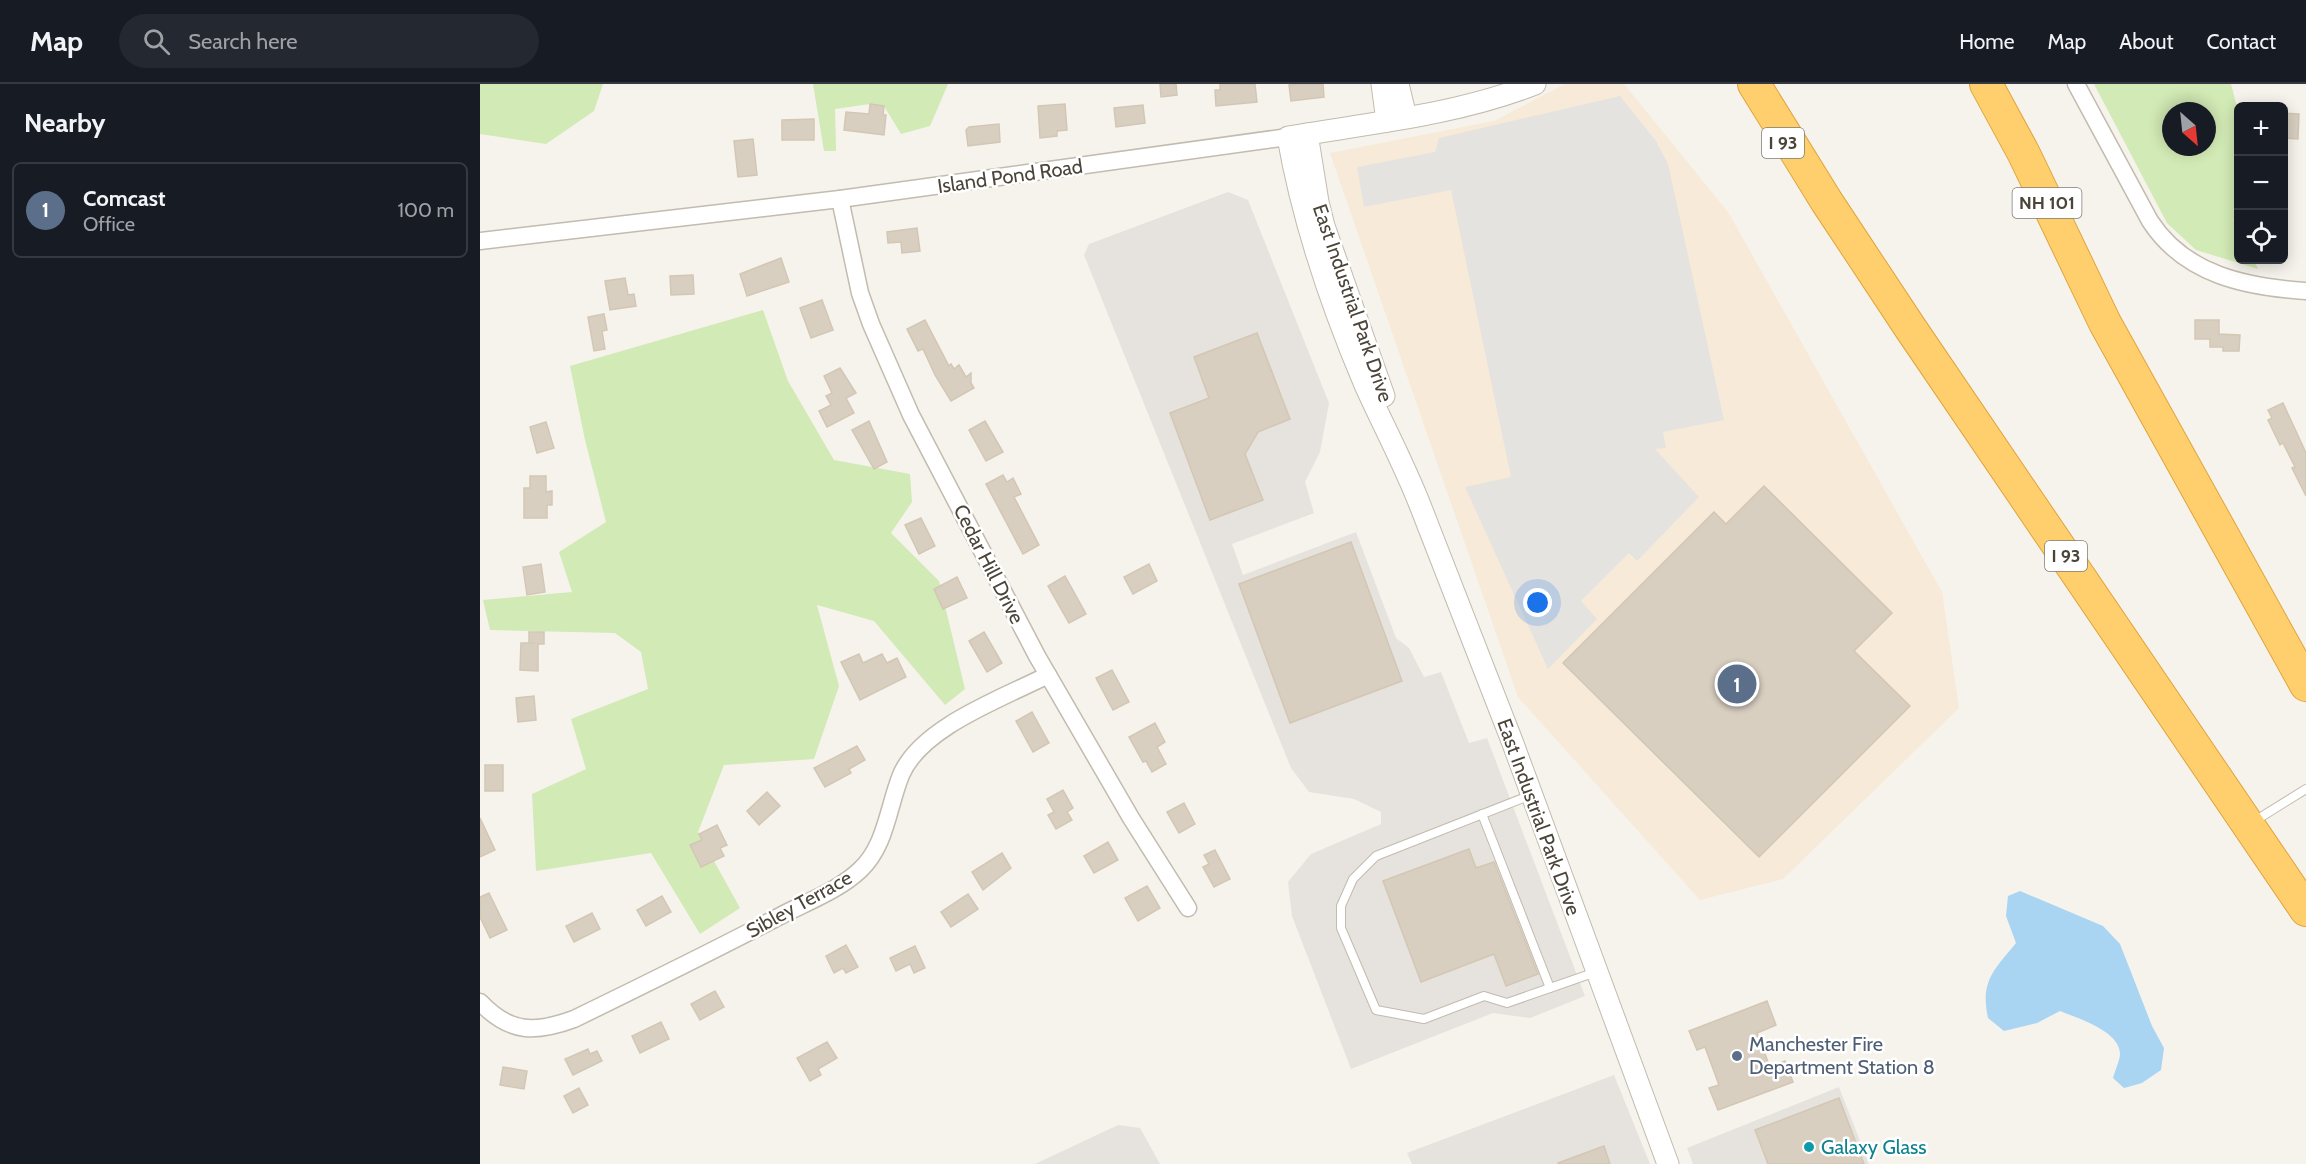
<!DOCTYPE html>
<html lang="en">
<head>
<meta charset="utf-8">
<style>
	:root { --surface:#171b24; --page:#242831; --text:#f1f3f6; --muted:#9ea1a6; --line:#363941; --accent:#fc3f1d }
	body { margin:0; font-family:Cabin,sans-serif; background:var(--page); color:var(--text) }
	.controls { position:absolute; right:18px; top:18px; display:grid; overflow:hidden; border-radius:9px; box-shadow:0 3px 15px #0003 }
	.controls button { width:54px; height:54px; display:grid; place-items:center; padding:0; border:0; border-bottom:2px solid var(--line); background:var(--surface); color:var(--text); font:30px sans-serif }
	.compass { position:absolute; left:1682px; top:18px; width:54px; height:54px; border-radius:50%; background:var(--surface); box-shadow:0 3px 15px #0003; rotate:153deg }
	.you { position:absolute; left:1058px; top:519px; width:21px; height:21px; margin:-15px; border:4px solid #fff; border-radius:50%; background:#1a73e8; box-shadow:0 0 0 9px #1a73e833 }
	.badge { display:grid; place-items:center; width:39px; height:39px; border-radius:50%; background:var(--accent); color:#fff; font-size:20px; font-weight:700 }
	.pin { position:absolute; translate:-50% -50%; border:3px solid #fff; box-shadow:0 2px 6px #0006 }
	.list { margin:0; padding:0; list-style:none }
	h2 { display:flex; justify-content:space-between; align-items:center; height:78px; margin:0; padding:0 24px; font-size:26px }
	h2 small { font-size:20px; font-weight:400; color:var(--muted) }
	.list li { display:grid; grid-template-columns:39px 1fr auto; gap:18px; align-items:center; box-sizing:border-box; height:96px; margin:0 12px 12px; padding:0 12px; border:2px solid var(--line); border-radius:9px }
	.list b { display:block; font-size:22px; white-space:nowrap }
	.list p { margin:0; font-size:20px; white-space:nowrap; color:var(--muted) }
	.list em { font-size:20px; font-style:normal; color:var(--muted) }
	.icon { flex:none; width:33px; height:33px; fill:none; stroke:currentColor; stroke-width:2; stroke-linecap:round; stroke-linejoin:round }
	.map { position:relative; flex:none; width:1826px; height:1080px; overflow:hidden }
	header { display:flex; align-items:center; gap:36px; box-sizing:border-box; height:84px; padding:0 30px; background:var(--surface); border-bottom:2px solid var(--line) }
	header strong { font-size:28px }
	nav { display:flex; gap:33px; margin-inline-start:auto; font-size:21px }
	.search { width:420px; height:54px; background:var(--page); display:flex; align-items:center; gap:15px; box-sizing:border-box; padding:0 21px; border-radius:33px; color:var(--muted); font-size:22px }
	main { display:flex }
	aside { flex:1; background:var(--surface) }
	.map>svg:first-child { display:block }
	.commercial { fill:#f7ead8 }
	.industrial { fill:#e6e2dd }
	.green { fill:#d2eab5; fill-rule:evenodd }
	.parking { fill:#e5e3e0 }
	.water { fill:#a9d4f2 }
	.building { fill:#d8cfc1; stroke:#d3c7b4; stroke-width:1.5 }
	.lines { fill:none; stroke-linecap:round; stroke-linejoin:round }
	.service-casing { stroke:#c2bbae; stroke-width:10 }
	.minor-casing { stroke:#c2bbae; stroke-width:19 }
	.tertiary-casing { stroke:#c2bbae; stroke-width:23 }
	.motorway-casing { stroke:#e0a43c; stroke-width:34 }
	.service { stroke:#fff; stroke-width:8 }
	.minor { stroke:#fff; stroke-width:16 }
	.tertiary { stroke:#fff; stroke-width:21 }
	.motorway { stroke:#ffcf6e; stroke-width:32 }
	.service-dot { fill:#5c6f8a; stroke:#fff; stroke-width:2 }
	.culture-dot { fill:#0f9aa8; stroke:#fff; stroke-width:2 }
	.labels { text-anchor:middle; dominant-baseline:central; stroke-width:5; stroke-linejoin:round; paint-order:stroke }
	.shield { fill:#fff; stroke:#817c74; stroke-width:1.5 }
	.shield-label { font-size:18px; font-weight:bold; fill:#4b4439 }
	.street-label { font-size:20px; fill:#4b4439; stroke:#fff }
	.service-label { font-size:20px; fill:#4e5e75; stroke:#fff; text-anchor:start }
	.culture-label { font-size:20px; fill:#0d838f; stroke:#fff; text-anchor:start }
</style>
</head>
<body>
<header>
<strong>Map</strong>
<div class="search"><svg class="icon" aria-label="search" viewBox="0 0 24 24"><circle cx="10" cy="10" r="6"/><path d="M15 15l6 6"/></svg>Search here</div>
<nav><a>Home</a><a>Map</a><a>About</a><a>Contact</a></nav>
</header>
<main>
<aside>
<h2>Nearby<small></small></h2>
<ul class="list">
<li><span class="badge" style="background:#5c6f8a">1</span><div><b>Comcast</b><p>Office</p></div><em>100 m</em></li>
</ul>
</aside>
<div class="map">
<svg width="1826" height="1080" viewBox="0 0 1826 1080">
	<rect width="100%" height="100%" fill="#f6f3ec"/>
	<!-- commercial -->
	<path class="commercial" d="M 1085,0 L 1144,0 L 1248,128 L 1462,508 L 1479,624 L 1303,795 L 1220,816 L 1038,613 L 850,69 L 1014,37 Z"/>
	<!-- industrial -->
	<g class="industrial">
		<path d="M 748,108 L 768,116 L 849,319 L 840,368 L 825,398 L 834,429 L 752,460 L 763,491 L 876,448 L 916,554 L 929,564 L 944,593 L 961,588 L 989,659 L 1007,654 L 1105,912 L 1050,934 L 1013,929 L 871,985 L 812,832 L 808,798 L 831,770 L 901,740 L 901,728 L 874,715 L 829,708 L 811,684 L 604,171 L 609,160 Z"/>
		<path d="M 1134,991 L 1170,1080 L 932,1080 L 927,1069 Z"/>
		<path d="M 1359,1003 L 1389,1080 L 1213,1080 L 1207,1064 Z"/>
		<path d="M 638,1041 L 660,1044 L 680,1080 L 555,1080 Z"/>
	</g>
	<!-- green -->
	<g class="green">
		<path d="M 0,0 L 123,0 L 114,27 L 66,60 L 0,50 Z"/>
		<path d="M 333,0 L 468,0 L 450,42 L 421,50 L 404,22 L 390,20 L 355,25 L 356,67 L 344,67 Z"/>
		<path d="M 1614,0 L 1751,0 L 1758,27 L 1758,134 L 1753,135 L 1758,143 L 1758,176 L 1774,176 L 1778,185 L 1716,166 L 1687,139 ZM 1691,27 L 1727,27 L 1727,63 L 1691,63 Z"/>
		<path d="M 283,226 L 308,297 L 354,376 L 430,390 L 432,418 L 411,449 L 459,497 L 485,605 L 465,621 L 394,537 L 337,521 L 359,602 L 334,675 L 244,681 L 218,748 L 260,824 L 220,850 L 171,769 L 56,787 L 52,710 L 106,685 L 91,635 L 168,605 L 161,568 L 135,549 L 10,546 L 3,516 L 92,508 L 79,468 L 126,438 L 105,356 L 90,282 Z"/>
	</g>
	<!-- parking -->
	<path class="parking" d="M 1140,12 L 1176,57 L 1188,80 L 1244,336 L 1183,348 L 1186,364 L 1175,365 L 1219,413 L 1157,477 L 1149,469 L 1101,517 L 1117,535 L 1068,585 L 985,403 L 1031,393 L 971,106 L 884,123 L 877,83 L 955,68 L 959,54 Z"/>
	<!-- water -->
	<path class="water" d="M 1540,807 L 1623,842 L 1640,860 L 1672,942 L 1684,964 L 1681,986 L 1662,999 L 1644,1004 L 1633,994 C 1635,987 1639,978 1640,971 C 1641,947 1597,934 1580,927 L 1557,939 L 1524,947 L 1508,934 C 1500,897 1514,886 1536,859 L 1526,832 L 1528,812 Z"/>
	<!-- building -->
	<g class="building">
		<path d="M 680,0 L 696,0 L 697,11 L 681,13 Z"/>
		<path d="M 740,0 L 775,0 L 777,18 L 736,22 L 735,6 L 740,6 Z"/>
		<path d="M 817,0 L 843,0 L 844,13 L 811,17 L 809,1 Z"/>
		<path d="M 390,20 L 404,22 L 403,31 L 406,31 L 404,51 L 364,46 L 366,28 L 389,30 Z"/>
		<path d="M 585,20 L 587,46 L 577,47 L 577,52 L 560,54 L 558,22 Z"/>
		<path d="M 663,21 L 665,39 L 636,43 L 634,24 Z"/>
		<path d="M 1803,29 L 1819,30 L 1818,55 L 1803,54 Z"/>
		<path d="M 334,35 L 334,56 L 302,56 L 302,36 Z"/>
		<path d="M 519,40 L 520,58 L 488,62 L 486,46 L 489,43 Z"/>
		<path d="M 273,55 L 277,91 L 258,93 L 254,57 Z"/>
		<path d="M 437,144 L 440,167 L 422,169 L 421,158 L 408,159 L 407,148 Z"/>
		<path d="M 301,174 L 309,198 L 267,212 L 260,190 Z"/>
		<path d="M 213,191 L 214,210 L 191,211 L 190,192 Z"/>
		<path d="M 145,194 L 148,211 L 154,210 L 156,222 L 130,226 L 125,197 Z"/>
		<path d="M 342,216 L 353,246 L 331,254 L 320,224 Z"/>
		<path d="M 124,230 L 127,246 L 122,247 L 125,265 L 114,267 L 108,233 Z"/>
		<path d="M 445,236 L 469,282 L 471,280 L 474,285 L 479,281 L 486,293 L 491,289 L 491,299 L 494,304 L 471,317 L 455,291 L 443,265 L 438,267 L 427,245 Z"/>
		<path d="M 1715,236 L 1739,236 L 1739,250 L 1760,251 L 1759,267 L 1743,267 L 1743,263 L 1730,263 L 1730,255 L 1715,255 Z"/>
		<path d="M 777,249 L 810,335 L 778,348 L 765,370 L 783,416 L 730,436 L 690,329 L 729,314 L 714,273 Z"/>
		<path d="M 360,284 L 376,309 L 366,314 L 374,329 L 347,343 L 339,327 L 351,321 L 346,312 L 352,309 L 344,292 Z"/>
		<path d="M 1803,319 L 1826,369 L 1826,412 L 1812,384 L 1815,383 L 1803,359 L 1800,361 L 1788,336 L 1792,334 L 1788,326 Z"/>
		<path d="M 389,337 L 407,378 L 394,385 L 372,346 Z"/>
		<path d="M 505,337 L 523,368 L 506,377 L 489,346 Z"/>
		<path d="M 66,338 L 74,364 L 57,369 L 50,343 Z"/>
		<path d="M 523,391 L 527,398 L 533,394 L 541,410 L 534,413 L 559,461 L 543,470 L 506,400 Z"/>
		<path d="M 50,392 L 66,392 L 66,408 L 72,407 L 72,421 L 67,421 L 67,434 L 44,434 L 44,404 L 50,404 Z"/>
		<path d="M 1284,402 L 1412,529 L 1374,567 L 1430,622 L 1279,773 L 1083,579 L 1234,428 L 1246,440 Z"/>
		<path d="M 441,434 L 455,462 L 439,470 L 425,441 Z"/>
		<path d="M 871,458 L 922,597 L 810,639 L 759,500 Z"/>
		<path d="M 61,480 L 65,508 L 47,511 L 43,483 Z"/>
		<path d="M 669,480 L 677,497 L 653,510 L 644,493 Z"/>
		<path d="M 585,492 L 606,530 L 589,539 L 568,502 Z"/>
		<path d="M 477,493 L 487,514 L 463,525 L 454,505 Z"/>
		<path d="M 49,548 L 64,548 L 64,560 L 58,560 L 58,587 L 40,586 L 41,559 L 55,559 L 49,559 Z"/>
		<path d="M 504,548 L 522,579 L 507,588 L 489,557 Z"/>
		<path d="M 379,570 L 383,579 L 402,570 L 407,579 L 417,574 L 426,593 L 380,616 L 361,578 Z"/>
		<path d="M 632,586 L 649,618 L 633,626 L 616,594 Z"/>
		<path d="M 54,612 L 56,636 L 38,638 L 36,614 Z"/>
		<path d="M 552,628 L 569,659 L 553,668 L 536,637 Z"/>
		<path d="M 675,639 L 685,658 L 677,663 L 686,680 L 672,688 L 666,677 L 663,678 L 649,653 Z"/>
		<path d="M 377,662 L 385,676 L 369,685 L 371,689 L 345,703 L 334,684 Z"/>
		<rect x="5" y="681" width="18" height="26"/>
		<path d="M 583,706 L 593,724 L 587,728 L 592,736 L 576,745 L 568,731 L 574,728 L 567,715 Z"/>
		<path d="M 287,708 L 300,722 L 279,741 L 267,727 Z"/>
		<path d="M 704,719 L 715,740 L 699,749 L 687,728 Z"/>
		<path d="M 0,734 L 15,766 L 0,773 Z"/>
		<path d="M 237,741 L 247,761 L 240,764 L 244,772 L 221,783 L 210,761 L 222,756 L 219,750 Z"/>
		<path d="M 628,758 L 638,776 L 614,789 L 604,772 Z"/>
		<path d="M 989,765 L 996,784 L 1014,778 L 1058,890 L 1026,902 L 1014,870 L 941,898 L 903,797 Z"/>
		<path d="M 735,766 L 750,795 L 734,803 L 723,783 L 729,780 L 724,771 Z"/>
		<path d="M 522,769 L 531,784 L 503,806 L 492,788 Z"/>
		<path d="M 667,802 L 680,824 L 658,837 L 645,814 Z"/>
		<path d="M 9,809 L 27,846 L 10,854 L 0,833 L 0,813 Z"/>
		<path d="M 488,810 L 498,825 L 471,843 L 461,828 Z"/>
		<path d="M 182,812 L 191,828 L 166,842 L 157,826 Z"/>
		<path d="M 112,829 L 120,845 L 94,858 L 86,842 Z"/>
		<path d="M 366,861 L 378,883 L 366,889 L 363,884 L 354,889 L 346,872 Z"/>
		<path d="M 435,862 L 445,884 L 434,889 L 430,880 L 416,887 L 410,874 Z"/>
		<path d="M 235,907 L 244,923 L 220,936 L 211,920 Z"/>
		<path d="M 1287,917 L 1296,941 L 1277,949 L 1290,983 L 1305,977 L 1313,998 L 1238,1026 L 1229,1004 L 1239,1001 L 1225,963 L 1217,966 L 1209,947 Z"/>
		<path d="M 181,938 L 189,955 L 160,969 L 152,952 Z"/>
		<path d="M 347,958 L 357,974 L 338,985 L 341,991 L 330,997 L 317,974 Z"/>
		<path d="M 108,965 L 110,970 L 117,967 L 122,977 L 93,991 L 85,975 Z"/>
		<path d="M 23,983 L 47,987 L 44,1005 L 20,1001 Z"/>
		<path d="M 99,1004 L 108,1021 L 93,1029 L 84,1012 Z"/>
		<path d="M 1359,1014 L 1384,1080 L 1288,1080 L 1275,1046 Z"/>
		<path d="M 1124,1062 L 1130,1080 L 1078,1080 L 1078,1079 Z"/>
	</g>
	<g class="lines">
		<!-- service casing -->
		<g class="service-casing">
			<g id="service">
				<path d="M 1051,711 L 896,772 L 873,795 L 861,822 L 861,844 L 896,926 L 944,935 L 1004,912 L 1027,919 L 1116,888"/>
				<path d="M 1002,730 L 1070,904"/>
				<path d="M 1773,738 L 1826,705"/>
			</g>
		</g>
		<!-- minor casing -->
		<g class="minor-casing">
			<g id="minor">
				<path d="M 1596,0 L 1670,137 C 1705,191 1766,203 1826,207"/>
				<path d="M 360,115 L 380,209 L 391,240 L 431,331 L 557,572 L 651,734 L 708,824"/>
				<path d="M 0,157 L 360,115 L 808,53"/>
				<path d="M 0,918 C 30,950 56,949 94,935 C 164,901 233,867 302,831 C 327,818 359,806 380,786 C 406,762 408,723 421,691 C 441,643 523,614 568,591"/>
			</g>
		</g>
		<!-- tertiary casing -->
		<g class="tertiary-casing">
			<g id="tertiary">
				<path d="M 902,0 L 907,37"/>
				<path d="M 918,0 L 926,33"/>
				<path d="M 1055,0 C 976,31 891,39 808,53 C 823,139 851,221 885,301 C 903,341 924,380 940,421 L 1032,657 L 1188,1080"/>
				<path d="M 827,50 L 838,118 L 844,142 L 904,312"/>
			</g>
		</g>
		<!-- motorway casing -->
		<g class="motorway-casing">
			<g id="motorway">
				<path d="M 1274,0 L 1347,118 L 1431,245 L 1826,826"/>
				<path d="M 1506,0 L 1544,70 L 1625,239 L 1826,601"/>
			</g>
		</g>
		<!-- service -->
		<use href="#service" class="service"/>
		<!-- minor -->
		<use href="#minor" class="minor"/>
		<!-- tertiary -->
		<use href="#tertiary" class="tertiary"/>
		<!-- motorway -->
		<use href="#motorway" class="motorway"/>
	</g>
	<!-- markers -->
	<circle class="service-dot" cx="1257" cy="972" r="6"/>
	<circle class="culture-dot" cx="1329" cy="1063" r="6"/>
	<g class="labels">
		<!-- shield labels -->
		<g class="shield">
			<rect x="1282" y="44" width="42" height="30" rx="4.5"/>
			<rect x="1532.5" y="104" width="69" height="30" rx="4.5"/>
			<rect x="1565" y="457" width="42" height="30" rx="4.5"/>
		</g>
		<g class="shield-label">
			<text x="1303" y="59">I 93</text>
			<text x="1567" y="119">NH 101</text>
			<text x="1586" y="472">I 93</text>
		</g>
		<!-- street labels -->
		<g class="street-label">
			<text transform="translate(530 92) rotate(-8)">Island Pond Road</text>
			<text transform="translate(873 219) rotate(71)">East Industrial Park Drive</text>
			<text transform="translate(509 480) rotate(63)">Cedar Hill Drive</text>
			<text transform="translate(1059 733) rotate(70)">East Industrial Park Drive</text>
			<text transform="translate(319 820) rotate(-29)">Sibley Terrace</text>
		</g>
		<!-- service labels -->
		<g class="service-label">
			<text x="1269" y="960">Manchester Fire<tspan x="1269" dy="23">Department Station 8</tspan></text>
		</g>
		<!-- culture labels -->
		<g class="culture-label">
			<text x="1341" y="1063">Galaxy Glass</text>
		</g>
	</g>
</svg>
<div class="controls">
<button>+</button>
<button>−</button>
<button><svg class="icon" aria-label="locate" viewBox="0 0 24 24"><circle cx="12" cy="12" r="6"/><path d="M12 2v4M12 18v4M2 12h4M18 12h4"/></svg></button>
</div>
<svg class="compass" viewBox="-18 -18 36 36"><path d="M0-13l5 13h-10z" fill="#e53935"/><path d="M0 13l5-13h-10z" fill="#9ea1a6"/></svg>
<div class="you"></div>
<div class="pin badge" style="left:1257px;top:600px;background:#5c6f8a">1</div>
</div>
</main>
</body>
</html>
